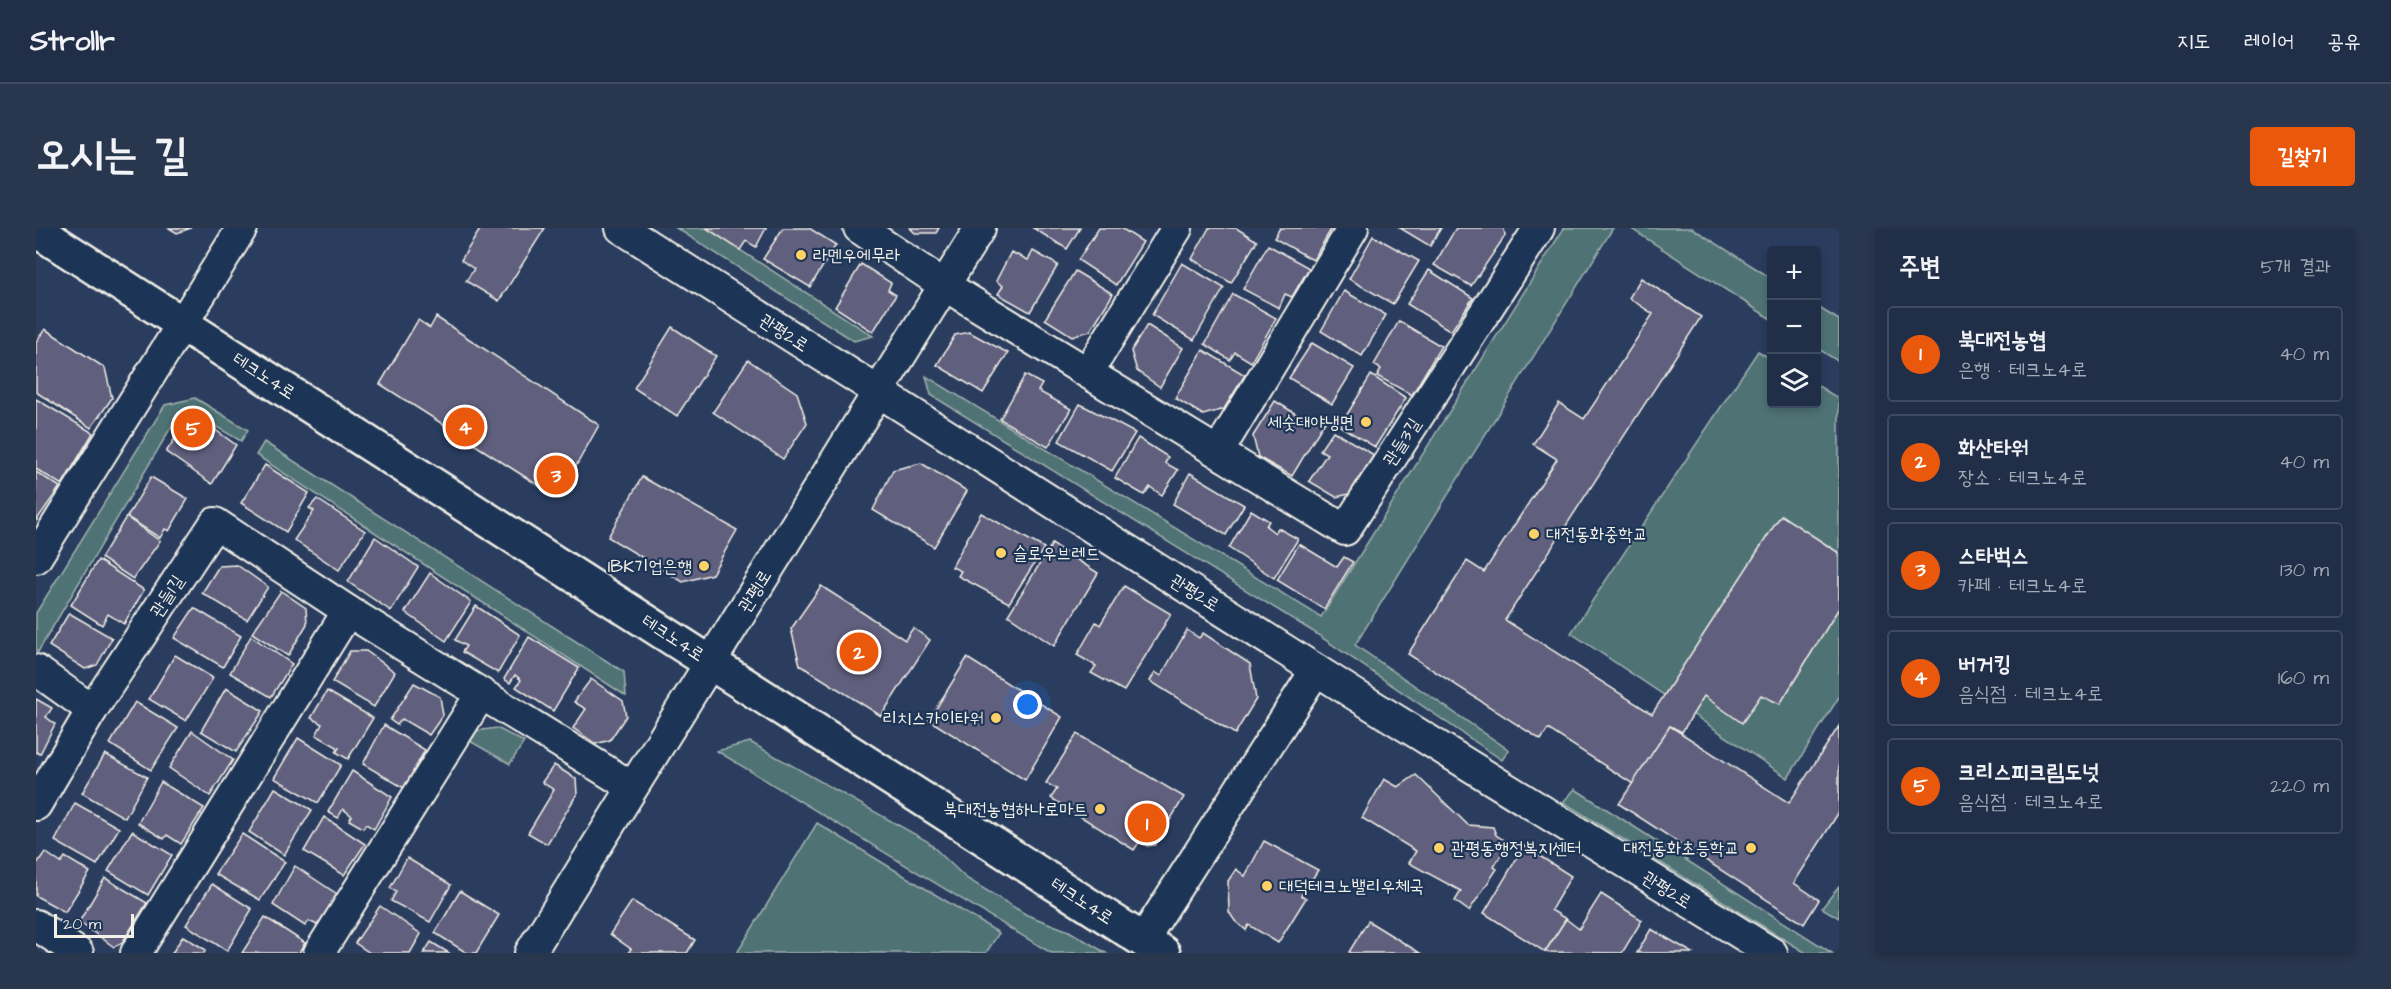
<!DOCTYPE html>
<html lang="ko">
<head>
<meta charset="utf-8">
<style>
	:root { --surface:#202e47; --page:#28364e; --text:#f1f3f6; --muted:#a2a8b4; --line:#3d4a60; --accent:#ea580c }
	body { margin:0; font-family:"Architects Daughter","Poor Story",sans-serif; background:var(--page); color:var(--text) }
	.controls { position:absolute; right:18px; top:18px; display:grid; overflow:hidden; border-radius:6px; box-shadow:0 3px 9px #0003 }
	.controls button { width:54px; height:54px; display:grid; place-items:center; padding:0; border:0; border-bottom:2px solid var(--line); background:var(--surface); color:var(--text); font:30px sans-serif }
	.scale { position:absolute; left:18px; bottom:15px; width:80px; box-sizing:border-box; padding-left:6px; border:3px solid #f4f1e8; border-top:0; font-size:16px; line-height:21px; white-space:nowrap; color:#f4f1e8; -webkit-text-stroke:4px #1d3557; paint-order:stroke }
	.you { position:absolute; left:992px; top:477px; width:21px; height:21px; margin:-15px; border:4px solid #fff; border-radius:50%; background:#1a73e8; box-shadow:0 0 0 9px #1a73e833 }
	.badge { display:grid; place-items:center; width:39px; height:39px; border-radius:50%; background:var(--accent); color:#fff; font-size:20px; font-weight:700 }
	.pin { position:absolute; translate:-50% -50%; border:3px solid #fff; box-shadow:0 2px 6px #0006 }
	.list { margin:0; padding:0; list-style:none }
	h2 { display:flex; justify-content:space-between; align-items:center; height:78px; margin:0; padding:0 24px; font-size:26px }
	h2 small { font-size:20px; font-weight:400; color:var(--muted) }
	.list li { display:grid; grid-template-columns:39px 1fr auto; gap:18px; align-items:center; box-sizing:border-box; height:96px; margin:0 12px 12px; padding:0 12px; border:2px solid var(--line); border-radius:6px }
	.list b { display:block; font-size:22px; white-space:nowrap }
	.list p { margin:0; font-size:20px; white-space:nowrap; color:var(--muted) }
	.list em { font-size:20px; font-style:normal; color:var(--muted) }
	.icon { flex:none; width:33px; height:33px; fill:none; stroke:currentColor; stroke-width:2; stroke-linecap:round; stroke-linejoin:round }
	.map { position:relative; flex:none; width:1803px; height:725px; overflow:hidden; border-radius:6px }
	header { display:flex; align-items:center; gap:36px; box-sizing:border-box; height:84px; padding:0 30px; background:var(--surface); border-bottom:2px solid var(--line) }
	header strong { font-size:28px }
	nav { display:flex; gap:33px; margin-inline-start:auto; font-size:21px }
	.intro { display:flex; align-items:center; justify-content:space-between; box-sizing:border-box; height:144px; padding:0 36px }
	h1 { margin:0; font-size:42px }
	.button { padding:15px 27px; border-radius:6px; background:var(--accent); color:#fff; font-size:21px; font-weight:700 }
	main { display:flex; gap:36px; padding:0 36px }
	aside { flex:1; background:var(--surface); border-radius:6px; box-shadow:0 3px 9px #0003 }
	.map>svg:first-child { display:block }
	.green { fill:#4f7375; stroke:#a2b2ae; stroke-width:1.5 }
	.building { fill:#605e7d; stroke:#f4f1e8; stroke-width:1.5 }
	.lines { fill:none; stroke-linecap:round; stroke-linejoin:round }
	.minor-casing { stroke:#f4f1e8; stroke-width:34 }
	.secondary-casing { stroke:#f4f1e8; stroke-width:38 }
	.minor { stroke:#1d3557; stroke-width:30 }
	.secondary { stroke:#1d3557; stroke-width:33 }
	.poi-dot { fill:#ffd166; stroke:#1d3557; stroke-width:2 }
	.labels { text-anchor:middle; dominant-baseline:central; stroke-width:4.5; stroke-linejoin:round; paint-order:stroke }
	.poi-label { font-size:18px; fill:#f4f1e8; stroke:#1d3557; text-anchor:start }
	.street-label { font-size:18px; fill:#f4f1e8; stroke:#1d3557 }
</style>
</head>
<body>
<header>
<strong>Strollr</strong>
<nav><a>지도</a><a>레이어</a><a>공유</a></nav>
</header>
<div class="intro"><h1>오시는 길</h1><a class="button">길찾기</a></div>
<main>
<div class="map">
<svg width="1803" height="725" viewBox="0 0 1803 725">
	<rect width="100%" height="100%" fill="#2a3d5f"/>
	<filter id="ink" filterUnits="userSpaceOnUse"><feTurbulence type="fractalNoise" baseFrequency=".0167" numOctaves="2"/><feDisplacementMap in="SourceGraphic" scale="12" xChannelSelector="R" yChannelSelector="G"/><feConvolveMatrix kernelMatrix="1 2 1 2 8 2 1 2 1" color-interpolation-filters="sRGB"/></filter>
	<g filter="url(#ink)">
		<!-- green -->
		<g class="green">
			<path d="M 640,0 L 670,0 L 837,108 L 818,113 Z"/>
			<path d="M 1528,0 L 1577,0 L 1319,417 L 1473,522 L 1466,532 L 1276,403 L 895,167 L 890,148 L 1285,389 Z"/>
			<path d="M 1594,0 L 1656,0 L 1735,50 L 1735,91 Z"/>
			<path d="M 1780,78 L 1803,92 L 1803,134 L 1781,120 Z"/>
			<path d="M 1722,123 L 1735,131 L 1736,176 L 1780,176 L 1781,157 L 1803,171 L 1803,469 L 1752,550 L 1535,405 Z"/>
			<path d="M 159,170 L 212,202 L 205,213 L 160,187 L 140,191 L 2,424 L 0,423 L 0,385 L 129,177 Z"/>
			<path d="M 228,214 L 588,444 L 590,468 L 220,227 Z"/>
			<path d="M 461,500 L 488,514 L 474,536 L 432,512 L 439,503 Z"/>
			<path d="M 714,514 L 891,613 L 930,650 L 991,687 L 1033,703 L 1070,725 L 1015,725 L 681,523 Z"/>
			<path d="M 1539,561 L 1796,725 L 1770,725 L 1527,574 Z"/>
			<path d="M 781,595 L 963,705 L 950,725 L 701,725 Z"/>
			<path d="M 1803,658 L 1803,690 L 1786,680 Z"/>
		</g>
		<!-- building -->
		<g class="building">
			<path d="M 133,0 L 155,0 L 141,5 Z"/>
			<path d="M 445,0 L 509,0 L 463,73 L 430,53 L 438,41 L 425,32 Z"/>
			<path d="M 671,0 L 730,0 L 720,19 L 710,13 L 704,22 Z"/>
			<path d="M 747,0 L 773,0 L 800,17 L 774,59 L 727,31 Z"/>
			<path d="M 874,0 L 903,0 L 900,5 L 879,5 Z"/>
			<path d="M 997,0 L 1044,0 L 1031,21 Z"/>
			<path d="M 1063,0 L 1085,0 L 1107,14 L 1080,57 L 1042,32 Z"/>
			<path d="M 1173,0 L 1200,0 L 1221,13 L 1195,55 L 1156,31 Z"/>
			<path d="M 1244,0 L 1296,0 L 1277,32 L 1238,10 Z"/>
			<path d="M 1364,0 L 1405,0 L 1394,18 Z"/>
			<path d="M 1420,0 L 1468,0 L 1469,8 L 1435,58 L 1398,37 Z"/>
			<path d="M 1337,8 L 1383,33 L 1357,76 L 1313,51 Z"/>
			<path d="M 1232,17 L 1273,40 L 1256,69 L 1249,66 L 1243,80 L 1207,61 Z"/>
			<path d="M 997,23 L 1022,37 L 994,84 L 962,66 L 967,58 L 960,53 L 975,24 L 992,32 Z"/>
			<path d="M 1146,35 L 1188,60 L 1158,112 L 1116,87 Z"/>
			<path d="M 825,36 L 855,55 L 852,62 L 860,67 L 837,104 L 799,79 Z"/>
			<path d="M 1393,42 L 1437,70 L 1415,103 L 1371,76 Z"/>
			<path d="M 1039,43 L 1077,66 L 1054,103 L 1036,108 L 1009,91 Z"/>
			<path d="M 1605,50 L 1665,89 L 1469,392 L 1616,486 L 1745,287 L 1803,325 L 1803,380 L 1744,476 L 1725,467 L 1706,495 L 1668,468 L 1646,504 L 1634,498 L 1597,556 L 1512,501 L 1505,512 L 1372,426 L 1431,333 L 1448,344 L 1521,231 L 1497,216 L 1523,175 L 1548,191 L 1617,86 L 1593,70 Z"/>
			<path d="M 1308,63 L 1350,87 L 1326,128 L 1285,103 Z"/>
			<path d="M 1197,66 L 1240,90 L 1215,134 L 1199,124 L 1194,132 L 1169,116 Z"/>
			<path d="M 400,89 L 563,197 L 522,270 L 344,156 L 382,92 L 394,100 Z"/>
			<path d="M 1363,93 L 1405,118 L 1376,167 L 1341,148 L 1345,141 L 1338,137 Z"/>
			<path d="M 1111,97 L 1147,120 L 1124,159 L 1101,143 L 1095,123 Z"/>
			<path d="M 636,99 L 680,128 L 641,188 L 598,160 Z"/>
			<path d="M 9,101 L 69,140 L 76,170 L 55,200 L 0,164 L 0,114 Z"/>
			<path d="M 933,104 L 972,125 L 947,165 L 901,137 L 919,107 Z"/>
			<path d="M 1276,115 L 1318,140 L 1296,176 L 1253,150 Z"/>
			<path d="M 1167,122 L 1209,147 L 1188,181 L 1167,187 L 1139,170 Z"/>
			<path d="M 712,132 L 761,165 L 771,195 L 747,231 L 677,184 Z"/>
			<path d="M 989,147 L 1006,156 L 1002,163 L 1035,181 L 1012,219 L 964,191 Z"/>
			<path d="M 1335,147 L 1370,170 L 1339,219 L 1304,198 Z"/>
			<path d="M 0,171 L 57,205 L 26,257 L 0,241 Z"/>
			<path d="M 1239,173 L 1268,191 L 1273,184 L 1289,193 L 1256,248 L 1222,229 L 1217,208 Z"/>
			<path d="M 1044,176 L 1099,205 L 1076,243 L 1023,213 Z"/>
			<path d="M 163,190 L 200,217 L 176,256 L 130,224 L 151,192 Z"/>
			<path d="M 1297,203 L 1338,227 L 1313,266 L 1300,269 L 1273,253 L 1291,226 L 1284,222 Z"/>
			<path d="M 1102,210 L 1132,229 L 1129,235 L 1142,242 L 1126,267 L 1114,259 L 1108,267 L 1079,250 Z"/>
			<path d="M 885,235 L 931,263 L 898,319 L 837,282 L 857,242 Z"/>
			<path d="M 229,237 L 273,265 L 250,304 L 205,275 Z"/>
			<path d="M 0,244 L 24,259 L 0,293 Z"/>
			<path d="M 1154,245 L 1208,277 L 1190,307 L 1137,276 Z"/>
			<path d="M 115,249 L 152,271 L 133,303 L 129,301 L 124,310 L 91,289 Z"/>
			<path d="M 606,249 L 701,302 L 676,346 L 647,354 L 572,309 Z"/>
			<path d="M 281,271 L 329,303 L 303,342 L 258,312 L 278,283 L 273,280 Z"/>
			<path d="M 1215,282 L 1233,293 L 1230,298 L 1239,305 L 1242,300 L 1262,311 L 1238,350 L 1193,320 Z"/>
			<path d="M 945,285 L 1008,320 L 973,375 L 922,348 L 925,343 L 916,339 Z"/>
			<path d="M 90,289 L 124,313 L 97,351 L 65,330 Z"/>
			<path d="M 339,309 L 382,339 L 355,383 L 312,354 Z"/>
			<path d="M 1016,316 L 1062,345 L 1018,418 L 972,387 Z"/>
			<path d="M 1263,316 L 1301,339 L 1308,329 L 1317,334 L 1288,381 L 1241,352 Z"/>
			<path d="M 62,332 L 108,362 L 88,396 L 72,386 L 66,397 L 35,377 Z"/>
			<path d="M 201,337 L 232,359 L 211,392 L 166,365 L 183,338 Z"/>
			<path d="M 394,345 L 435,374 L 410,413 L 369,384 Z"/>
			<path d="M 785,358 L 869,412 L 877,400 L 894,412 L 845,488 L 764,437 L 755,401 Z"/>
			<path d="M 1088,358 L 1135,386 L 1088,463 L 1055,445 L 1060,438 L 1041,427 L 1060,394 L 1064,397 Z"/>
			<path d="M 245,363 L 270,380 L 271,396 L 252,428 L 216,405 Z"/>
			<path d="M 440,378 L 484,407 L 462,445 L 426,424 L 430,418 L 419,412 Z"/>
			<path d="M 158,380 L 205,408 L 187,439 L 138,410 Z"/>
			<path d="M 33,385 L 76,410 L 61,437 L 49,441 L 13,418 Z"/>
			<path d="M 1151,402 L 1163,410 L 1167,405 L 1214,436 L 1220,471 L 1199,506 L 1114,453 L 1119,444 L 1125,448 Z"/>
			<path d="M 215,408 L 256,436 L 235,469 L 194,445 Z"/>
			<path d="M 493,409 L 543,440 L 517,483 L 480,459 L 485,452 L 479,447 L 474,455 L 468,451 Z"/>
			<path d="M 314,423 L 330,423 L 359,444 L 338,479 L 296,454 Z"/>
			<path d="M 139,427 L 177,450 L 150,493 L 113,471 Z"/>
			<path d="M 931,430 L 1026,489 L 989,552 L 893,492 Z"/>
			<path d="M 555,451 L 587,473 L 590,488 L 574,512 L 560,516 L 537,500 L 550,481 L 538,474 Z"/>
			<path d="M 378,455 L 404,469 L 407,487 L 393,507 L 366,491 L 361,497 L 354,492 Z"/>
			<path d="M 190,460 L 227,483 L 200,524 L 165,503 Z"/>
			<path d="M 291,463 L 337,490 L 312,531 L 300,524 L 303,520 L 280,507 L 286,496 L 275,490 Z"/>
			<path d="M 0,471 L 16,480 L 10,489 L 19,496 L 4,526 L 0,524 Z"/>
			<path d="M 99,474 L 142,500 L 115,542 L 74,516 Z"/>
			<path d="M 348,497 L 389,522 L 368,560 L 327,536 Z"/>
			<path d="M 1634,498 L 1753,575 L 1803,498 L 1803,584 L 1758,655 L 1783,672 L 1768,696 L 1583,576 Z"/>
			<path d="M 156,503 L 197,532 L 174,568 L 133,540 Z"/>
			<path d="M 1041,506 L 1148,569 L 1119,617 L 1111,618 L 1104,613 L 1098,622 L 1015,570 L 1021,561 L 1010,555 Z"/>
			<path d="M 262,510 L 305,537 L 282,575 L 238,550 Z"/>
			<path d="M 69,526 L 111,549 L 89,590 L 46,565 Z"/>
			<path d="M 518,537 L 540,551 L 541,566 L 511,616 L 492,605 L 518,562 L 506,554 Z"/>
			<path d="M 316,543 L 356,569 L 338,601 L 330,596 L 327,600 L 313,592 L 316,588 L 307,581 L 302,590 L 292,584 Z"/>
			<path d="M 1380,547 L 1432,597 L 1457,599 L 1460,607 L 1472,615 L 1458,639 L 1461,641 L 1433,683 L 1419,673 L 1425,663 L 1373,635 L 1380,623 L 1326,590 L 1348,551 L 1362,559 Z"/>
			<path d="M 125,554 L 168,580 L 145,616 L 131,607 L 128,611 L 102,595 Z"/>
			<path d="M 239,560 L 276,582 L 248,627 L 213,604 Z"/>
			<path d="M 39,575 L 83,600 L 61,637 L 19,613 Z"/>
			<path d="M 288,589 L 329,616 L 308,647 L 268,623 Z"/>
			<path d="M 96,603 L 136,627 L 112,667 L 72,643 Z"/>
			<path d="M 206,606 L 249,634 L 224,672 L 179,646 Z"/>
			<path d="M 1228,613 L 1282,642 L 1265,668 L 1270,670 L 1242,715 L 1213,697 L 1210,702 L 1199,693 L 1193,684 L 1192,653 L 1200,641 L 1209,648 Z"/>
			<path d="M 1488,618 L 1535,648 L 1515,682 L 1530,691 L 1509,724 L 1448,685 Z"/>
			<path d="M 9,624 L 25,635 L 29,629 L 54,644 L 29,684 L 0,668 L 0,637 Z"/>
			<path d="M 371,630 L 415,657 L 394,694 L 355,673 L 360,664 L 354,660 Z"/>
			<path d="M 259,638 L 301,666 L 283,698 L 273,693 L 269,698 L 237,677 Z"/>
			<path d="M 69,650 L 111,675 L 86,715 L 78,719 L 43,694 Z"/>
			<path d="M 176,656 L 216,681 L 191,723 L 150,697 Z"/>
			<path d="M 424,663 L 463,687 L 440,725 L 431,725 L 399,705 Z"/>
			<path d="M 1565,666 L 1606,692 L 1586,725 L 1509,724 L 1530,691 L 1543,701 Z"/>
			<path d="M 596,673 L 659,712 L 651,725 L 592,725 L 595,721 L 574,706 Z"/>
			<path d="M 344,678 L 385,706 L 374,725 L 334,725 L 319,715 Z"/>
			<path d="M 229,689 L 269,715 L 263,725 L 206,725 Z"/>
			<path d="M 1332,693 L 1384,725 L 1315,725 L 1313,724 Z"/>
			<path d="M 1615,701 L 1657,725 L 1601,725 Z"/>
			<path d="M 147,708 L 170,722 L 168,725 L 136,725 Z"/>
			<path d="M 395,714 L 413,725 L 388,725 Z"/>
		</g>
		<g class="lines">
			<!-- minor casing -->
			<g class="minor-casing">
				<g id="minor">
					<path d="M 585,0 L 1318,466 L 1736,725"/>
					<path d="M 823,0 L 908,57 L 1309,302 L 1503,0"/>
					<path d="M 1052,144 L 1141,0"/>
					<path d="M 1182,224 L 1317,0"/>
					<path d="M 0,330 L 206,0"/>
					<path d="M 0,442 L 56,482"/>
					<path d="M 0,577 L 56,482 L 179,295 L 312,383 L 596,559"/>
					<path d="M 0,697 L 42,725"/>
					<path d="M 1107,712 L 1280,442"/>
					<path d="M 100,725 L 312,383"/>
					<path d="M 283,725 L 445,466"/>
					<path d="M 494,725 L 944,0"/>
				</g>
			</g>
			<!-- secondary casing -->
			<g class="secondary-casing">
				<path id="secondary" d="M 0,2 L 1127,725"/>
			</g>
			<!-- minor -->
			<use href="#minor" class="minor"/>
			<!-- secondary -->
			<use href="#secondary" class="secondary"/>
		</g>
	</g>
	<!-- markers -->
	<g class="poi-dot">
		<circle cx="765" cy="27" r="6"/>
		<circle cx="1330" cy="194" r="6"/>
		<circle cx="1498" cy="306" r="6"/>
		<circle cx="965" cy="325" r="6"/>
		<circle cx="668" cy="338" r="6"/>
		<circle cx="960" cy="490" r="6"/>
		<circle cx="1064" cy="581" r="6"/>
		<circle cx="1403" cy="620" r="6"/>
		<circle cx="1715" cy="620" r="6"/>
		<circle cx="1231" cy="658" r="6"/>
	</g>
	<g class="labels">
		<!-- poi labels -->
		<g class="poi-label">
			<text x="777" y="27">라멘우에무라</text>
			<text x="1318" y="194" text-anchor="end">세숫대야냉면</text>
			<text x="1510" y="306">대전동화중학교</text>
			<text x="977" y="325">슬로우브레드</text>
			<text x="656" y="338" text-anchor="end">IBK기업은행</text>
			<text x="948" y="490" text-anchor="end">리치스카이타워</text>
			<text x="1052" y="581" text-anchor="end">북대전농협하나로마트</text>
			<text x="1415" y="620">관평동행정복지센터</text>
			<text x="1703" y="620" text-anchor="end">대전동화초등학교</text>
			<text x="1243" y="658">대덕테크노밸리우체국</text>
		</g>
		<!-- street labels -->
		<g class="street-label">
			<text transform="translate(748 105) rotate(33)">관평2로</text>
			<text transform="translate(228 148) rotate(33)">테크노4로</text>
			<text transform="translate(1366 214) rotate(-57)">관들3길</text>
			<text transform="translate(719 363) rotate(-58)">관평1로</text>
			<text transform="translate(1159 365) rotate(32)">관평2로</text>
			<text transform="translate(131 368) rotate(-57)">관들1길</text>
			<text transform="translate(637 410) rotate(33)">테크노4로</text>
			<text transform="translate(1631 662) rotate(32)">관평2로</text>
			<text transform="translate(1046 673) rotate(33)">테크노4로</text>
		</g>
	</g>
</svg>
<div class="controls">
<button>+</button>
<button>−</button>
<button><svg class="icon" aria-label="layers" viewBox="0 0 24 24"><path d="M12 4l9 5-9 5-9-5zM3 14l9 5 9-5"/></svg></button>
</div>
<div class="scale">20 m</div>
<div class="you"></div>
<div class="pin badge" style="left:1111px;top:595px">1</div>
<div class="pin badge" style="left:823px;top:424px">2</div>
<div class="pin badge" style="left:520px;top:247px">3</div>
<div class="pin badge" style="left:429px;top:199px">4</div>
<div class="pin badge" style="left:157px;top:200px">5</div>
</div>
<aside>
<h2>주변<small>5개 결과</small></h2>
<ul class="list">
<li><span class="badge">1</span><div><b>북대전농협</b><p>은행 · 테크노4로</p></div><em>40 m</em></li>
<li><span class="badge">2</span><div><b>화산타워</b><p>장소 · 테크노4로</p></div><em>40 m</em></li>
<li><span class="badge">3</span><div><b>스타벅스</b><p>카페 · 테크노4로</p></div><em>130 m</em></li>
<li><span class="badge">4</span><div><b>버거킹</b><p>음식점 · 테크노4로</p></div><em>160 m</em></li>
<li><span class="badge">5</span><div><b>크리스피크림도넛</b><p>음식점 · 테크노4로</p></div><em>220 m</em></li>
</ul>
</aside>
</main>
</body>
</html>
